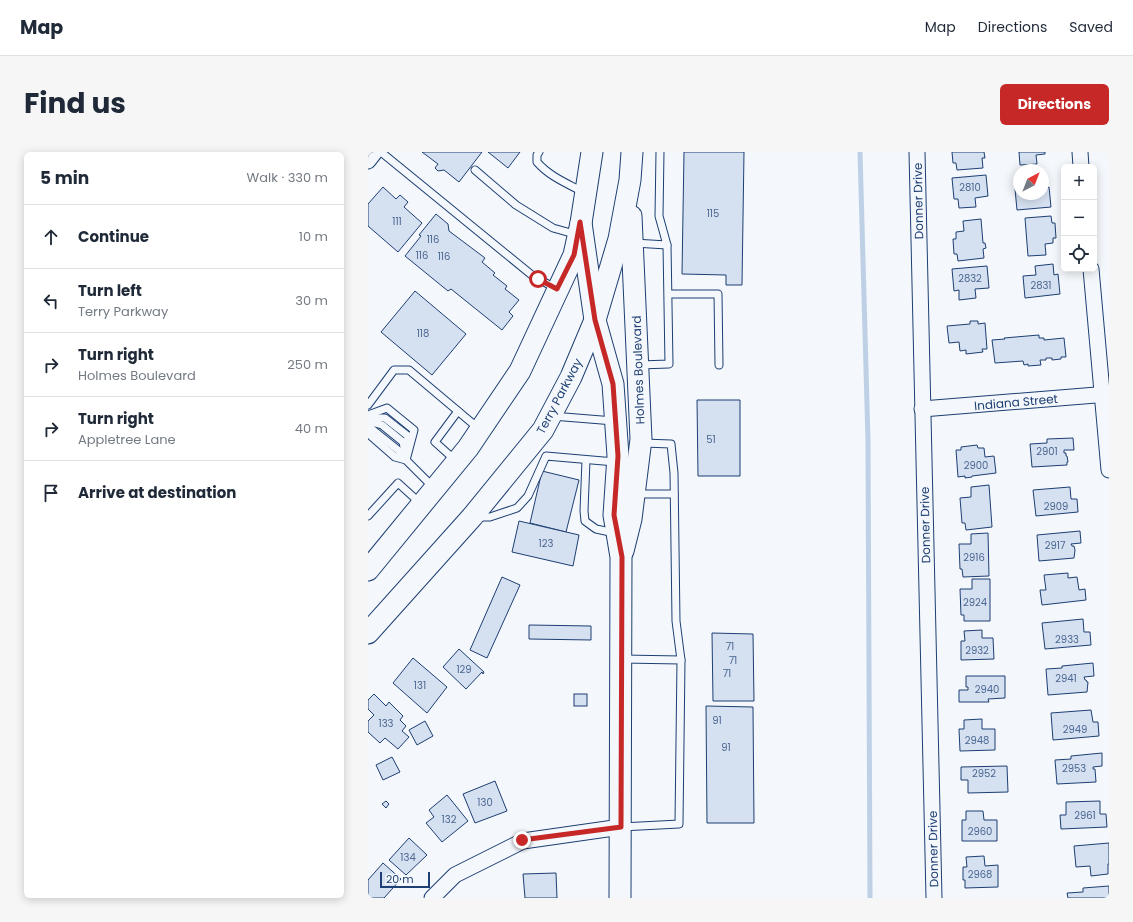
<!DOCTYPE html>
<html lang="en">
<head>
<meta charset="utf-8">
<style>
	:root { --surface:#fff; --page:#f6f6f7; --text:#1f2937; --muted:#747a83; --line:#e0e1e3; --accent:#c62828 }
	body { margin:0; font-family:Poppins,sans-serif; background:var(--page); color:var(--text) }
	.controls { position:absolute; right:12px; top:12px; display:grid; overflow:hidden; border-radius:6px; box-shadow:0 2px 10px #0003 }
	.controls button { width:36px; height:36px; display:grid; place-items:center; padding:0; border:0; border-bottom:1px solid var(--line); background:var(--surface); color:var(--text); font:20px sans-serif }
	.compass { position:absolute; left:645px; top:12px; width:36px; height:36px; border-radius:50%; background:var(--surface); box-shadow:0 2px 10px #0003; rotate:42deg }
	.scale { position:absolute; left:12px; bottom:10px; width:50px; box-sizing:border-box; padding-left:4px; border:2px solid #1d3f73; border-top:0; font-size:11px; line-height:14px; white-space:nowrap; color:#1d3f73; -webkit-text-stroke:3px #f4f7fb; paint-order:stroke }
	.stop { position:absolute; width:12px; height:12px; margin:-9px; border:3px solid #c62828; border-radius:50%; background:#fff }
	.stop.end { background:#c62828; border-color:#fff; box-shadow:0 1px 4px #0008 }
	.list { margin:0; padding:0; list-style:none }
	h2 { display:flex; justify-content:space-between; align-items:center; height:52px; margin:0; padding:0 16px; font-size:17px }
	h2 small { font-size:13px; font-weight:400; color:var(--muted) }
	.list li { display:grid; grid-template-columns:26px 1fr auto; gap:12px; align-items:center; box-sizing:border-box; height:64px; padding:0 16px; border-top:1px solid var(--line) }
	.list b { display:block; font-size:15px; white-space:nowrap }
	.list p { margin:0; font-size:13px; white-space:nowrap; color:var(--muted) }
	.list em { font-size:13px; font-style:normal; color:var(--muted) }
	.icon { flex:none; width:22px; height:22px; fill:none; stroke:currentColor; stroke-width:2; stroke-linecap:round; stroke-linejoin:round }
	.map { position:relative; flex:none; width:741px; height:746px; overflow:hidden; border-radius:6px }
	header { display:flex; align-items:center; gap:24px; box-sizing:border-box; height:56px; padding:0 20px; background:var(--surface); border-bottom:1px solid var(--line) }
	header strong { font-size:19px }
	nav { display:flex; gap:22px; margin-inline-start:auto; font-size:14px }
	.intro { display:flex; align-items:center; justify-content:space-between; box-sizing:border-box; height:96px; padding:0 24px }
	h1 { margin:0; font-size:28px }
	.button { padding:10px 18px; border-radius:6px; background:var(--accent); color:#fff; font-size:14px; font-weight:700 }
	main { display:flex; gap:24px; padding:0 24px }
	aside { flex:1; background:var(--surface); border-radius:6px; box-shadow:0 2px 10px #0003 }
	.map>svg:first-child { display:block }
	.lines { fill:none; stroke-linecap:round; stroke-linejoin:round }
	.stream { stroke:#bed0e5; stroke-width:5 }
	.building { fill:#d5e0f0; stroke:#1d3f73 }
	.lane-casing { stroke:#1d3f73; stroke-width:9 }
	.street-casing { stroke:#1d3f73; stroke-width:17 }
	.secondary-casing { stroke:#1d3f73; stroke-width:23 }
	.lane { stroke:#f4f7fb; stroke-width:7 }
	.street { stroke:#f4f7fb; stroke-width:15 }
	.secondary { stroke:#f4f7fb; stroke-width:21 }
	.route { stroke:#c62828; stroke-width:5 }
	.labels { text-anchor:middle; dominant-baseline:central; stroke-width:3; stroke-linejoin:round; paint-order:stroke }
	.number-label { font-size:10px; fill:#4b6792 }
	.street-label { font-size:12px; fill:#1d3f73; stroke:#f4f7fb }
</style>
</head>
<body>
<header>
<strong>Map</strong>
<nav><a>Map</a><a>Directions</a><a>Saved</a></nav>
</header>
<div class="intro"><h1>Find us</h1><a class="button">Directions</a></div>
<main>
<aside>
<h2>5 min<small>Walk · 330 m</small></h2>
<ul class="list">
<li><svg class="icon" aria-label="ahead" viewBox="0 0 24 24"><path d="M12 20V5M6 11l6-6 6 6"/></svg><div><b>Continue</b></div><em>10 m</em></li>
<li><svg class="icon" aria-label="left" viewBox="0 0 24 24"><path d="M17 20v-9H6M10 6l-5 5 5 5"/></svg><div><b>Turn left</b><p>Terry Parkway</p></div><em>30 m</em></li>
<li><svg class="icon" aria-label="right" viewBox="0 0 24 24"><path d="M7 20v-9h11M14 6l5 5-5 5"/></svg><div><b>Turn right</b><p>Holmes Boulevard</p></div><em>250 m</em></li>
<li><svg class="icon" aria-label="right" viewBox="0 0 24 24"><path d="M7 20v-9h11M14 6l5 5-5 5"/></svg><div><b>Turn right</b><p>Appletree Lane</p></div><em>40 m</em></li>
<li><svg class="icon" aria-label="arrive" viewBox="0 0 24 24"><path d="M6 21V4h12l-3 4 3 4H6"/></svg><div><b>Arrive at destination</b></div></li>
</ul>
</aside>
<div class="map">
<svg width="741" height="746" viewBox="0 0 741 746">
	<rect width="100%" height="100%" fill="#f4f7fb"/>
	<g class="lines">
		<!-- stream -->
		<path class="stream" d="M 492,0 L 500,289 L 502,746"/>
	</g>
	<!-- building -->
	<g class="building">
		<path d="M 54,0 L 114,0 L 91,30 L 76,18 L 70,19 L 67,16 L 70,12 Z"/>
		<path d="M 120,0 L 152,0 L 140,16 Z"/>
		<path d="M 316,0 L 376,0 L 374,133 L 358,133 L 358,123 L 314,122 Z"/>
		<path d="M 584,0 L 616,0 L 617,6 L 614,6 L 615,16 L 589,18 L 588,11 L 585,11 Z"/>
		<path d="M 651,0 L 677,0 L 677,2 L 668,3 L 669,12 L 652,13 Z"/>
		<path d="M 618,23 L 620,44 L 607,46 L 608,55 L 591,56 L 590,47 L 586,47 L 584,26 Z"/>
		<path d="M 675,24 L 677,24 L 679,36 L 681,35 L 683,55 L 649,58 L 647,37 L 651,36 L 651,42 L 675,42 Z"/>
		<path d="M 15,35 L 28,47 L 32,43 L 40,50 L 36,55 L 54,71 L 30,100 L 0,74 L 0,52 Z"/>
		<path d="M 68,62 L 80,72 L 81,79 L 117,106 L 114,110 L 127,121 L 125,123 L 139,134 L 137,137 L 151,148 L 141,160 L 145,164 L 134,178 L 83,137 L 80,139 L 37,104 L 53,84 L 51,83 Z"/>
		<path d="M 683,64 L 684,71 L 687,71 L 688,86 L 685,86 L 685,91 L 677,92 L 678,103 L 660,104 L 657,66 Z"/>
		<path d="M 613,67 L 615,91 L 617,91 L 618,96 L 615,97 L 616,106 L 590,109 L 589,102 L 586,102 L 585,87 L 588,87 L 588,80 L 596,79 L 595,69 Z"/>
		<path d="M 685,112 L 686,123 L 690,122 L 692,142 L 657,146 L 655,124 L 668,123 L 667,114 Z"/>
		<path d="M 619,114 L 621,136 L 607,137 L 608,146 L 591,148 L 591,138 L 586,139 L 584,117 Z"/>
		<path d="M 47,139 L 98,182 L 64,223 L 13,180 Z"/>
		<path d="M 602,169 L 610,169 L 610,172 L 617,171 L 619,197 L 614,197 L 615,200 L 598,202 L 598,198 L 592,199 L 591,190 L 581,191 L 579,174 L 602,172 Z"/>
		<path d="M 671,183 L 671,186 L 676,186 L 676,188 L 696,186 L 698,205 L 693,205 L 693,207 L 684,208 L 684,206 L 678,206 L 678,208 L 672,208 L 673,213 L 660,214 L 660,212 L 656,213 L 655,209 L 627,211 L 624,188 L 637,187 L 636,186 Z"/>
		<path d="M 329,248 L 372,248 L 372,324 L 330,324 Z"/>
		<path d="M 705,286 L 706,298 L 696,298 L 696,301 L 698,301 L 698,304 L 699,304 L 700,310 L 699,310 L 699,313 L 664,315 L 662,292 L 679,291 L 679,287 Z"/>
		<path d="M 609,293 L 610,296 L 616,296 L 617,305 L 626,304 L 628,321 L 604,324 L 604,325 L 597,326 L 597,324 L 590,325 L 588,298 L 593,298 L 593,295 Z"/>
		<path d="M 174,319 L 211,328 L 198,380 L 162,371 Z"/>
		<path d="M 621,333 L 624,375 L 598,378 L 597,371 L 594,371 L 592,346 L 603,345 L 603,335 Z"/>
		<path d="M 702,335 L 703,347 L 709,347 L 710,360 L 668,364 L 665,338 Z"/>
		<path d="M 151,369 L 211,383 L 205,414 L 144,400 Z"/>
		<path d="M 712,379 L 713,391 L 703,392 L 704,394 L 706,394 L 707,398 L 706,406 L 671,409 L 669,383 Z"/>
		<path d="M 620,381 L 621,424 L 595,425 L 594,417 L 592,417 L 591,392 L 603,392 L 603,382 Z"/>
		<path d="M 700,421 L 700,426 L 709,425 L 711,438 L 717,437 L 718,448 L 674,453 L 672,438 L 678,438 L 676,423 Z"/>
		<path d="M 134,425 L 152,433 L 119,506 L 102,498 Z"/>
		<path d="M 604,427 L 622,427 L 622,469 L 596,469 L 596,463 L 593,463 L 592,437 L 604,437 Z"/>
		<path d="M 715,467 L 716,480 L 722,480 L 723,493 L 677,497 L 674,471 Z"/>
		<path d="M 161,473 L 223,474 L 223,488 L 161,487 Z"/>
		<path d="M 614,478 L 614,486 L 625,486 L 626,507 L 593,508 L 593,489 L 597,489 L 596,479 Z"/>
		<path d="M 344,481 L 385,482 L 386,549 L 345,549 Z"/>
		<path d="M 91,497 L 116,520 L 115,522 L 114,520 L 98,537 L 75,515 Z"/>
		<path d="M 45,506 L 79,535 L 59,561 L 25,531 Z"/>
		<path d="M 725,511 L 726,524 L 716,525 L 717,528 L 718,528 L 719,530 L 720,530 L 719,540 L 680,543 L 678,517 L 694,516 L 694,514 Z"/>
		<path d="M 598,524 L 637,524 L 637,546 L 620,547 L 621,550 L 591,550 L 591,538 L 600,538 L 600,535 L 598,535 Z"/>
		<path d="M 6,542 L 18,554 L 21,550 L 35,564 L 32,568 L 38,574 L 34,579 L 41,585 L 30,597 L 17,586 L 12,591 L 0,580 L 0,569 L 6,563 L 0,557 L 0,548 Z"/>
		<rect x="206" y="542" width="13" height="12"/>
		<path d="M 338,554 L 385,555 L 386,671 L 339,671 Z"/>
		<path d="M 723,558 L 725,570 L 730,570 L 731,584 L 685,588 L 683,561 Z"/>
		<path d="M 614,567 L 614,577 L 627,577 L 627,598 L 592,599 L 591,577 L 596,577 L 596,568 Z"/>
		<path d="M 57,569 L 65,584 L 49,593 L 41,578 Z"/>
		<path d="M 734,601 L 734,614 L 725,615 L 725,617 L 727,617 L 728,630 L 689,632 L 687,608 L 703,607 L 703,604 Z"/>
		<path d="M 24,605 L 32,620 L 15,628 L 8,613 Z"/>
		<path d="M 639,614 L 640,640 L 600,641 L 600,628 L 593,628 L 593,615 Z"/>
		<path d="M 127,629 L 139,659 L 107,671 L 95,642 Z"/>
		<path d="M 79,643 L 100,669 L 74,690 L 58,671 L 66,665 L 61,658 Z"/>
		<path d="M 18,649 L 21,652 L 18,656 L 14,652 Z"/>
		<path d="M 732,649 L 732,662 L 738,662 L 739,675 L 693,677 L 692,663 L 698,663 L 698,650 Z"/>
		<path d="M 598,659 L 615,659 L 616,668 L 629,668 L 629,689 L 594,689 L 594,668 L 598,668 Z"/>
		<path d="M 41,686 L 59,703 L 38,723 L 21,708 Z"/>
		<path d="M 741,691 L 741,712 L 740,712 L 740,722 L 723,724 L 722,714 L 708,715 L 706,694 Z"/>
		<path d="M 616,704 L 617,714 L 630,713 L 630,735 L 597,736 L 597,728 L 595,728 L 595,715 L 599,715 L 598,705 Z"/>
		<path d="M 15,711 L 33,727 L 16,746 L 0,746 L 0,728 Z"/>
		<path d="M 188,721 L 189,746 L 157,746 L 155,722 Z"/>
		<path d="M 741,734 L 741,746 L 700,746 L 699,741 L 715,740 L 715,736 Z"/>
	</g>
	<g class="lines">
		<!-- lane casing -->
		<g class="lane-casing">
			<g id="lane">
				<path d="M 13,0 L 165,124 L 189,137"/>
				<path d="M 171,0 L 169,3 L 169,10 C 181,24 198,31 215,40"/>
				<path d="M 107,18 L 148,53 L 185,76 L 210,83"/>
				<path d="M 266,91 L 299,93 L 291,64 L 292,0"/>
				<path d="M 301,142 L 350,142 L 351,213"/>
				<path d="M 271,213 L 301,212 L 299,93"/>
				<path d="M 0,253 L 26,218 L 41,218 L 110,276"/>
				<path d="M 0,263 L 19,256 L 46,278 L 38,308"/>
				<path d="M 184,264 L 246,269"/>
				<path d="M 0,266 L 17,266 L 40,284 L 39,292"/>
				<path d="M 0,269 L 14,273 L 35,290 L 38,306"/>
				<path d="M 0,274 L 30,298 L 37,307"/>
				<path d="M 0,280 L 3,284 L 27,305 L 38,308 L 66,336"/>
				<path d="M 275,291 L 303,292 L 306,321 L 308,469 L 313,508"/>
				<path d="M 87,308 L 67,290 L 90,259"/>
				<path d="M 218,308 L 216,359 L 217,369 L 228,377 L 247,381"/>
				<path d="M 268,342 L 306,342"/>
				<path d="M 0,364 L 30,331 L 52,351"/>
				<path d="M 109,365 L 122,365 L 149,356 L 160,344 L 178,304 L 247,310"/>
				<path d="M 253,675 L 311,672 L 313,508 L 254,507"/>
			</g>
		</g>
		<!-- street casing -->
		<g class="street-casing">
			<g id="street">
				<path d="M 549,0 L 566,746"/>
				<path d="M 712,0 L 713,15"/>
				<path d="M 0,9 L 7,0"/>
				<path d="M 723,117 L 741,318"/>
				<path d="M 554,257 L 741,242"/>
				<path d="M 64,746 L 87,723 L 155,689 L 253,675"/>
			</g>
		</g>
		<!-- secondary casing -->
		<g class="secondary-casing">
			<g id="secondary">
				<path d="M 213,71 L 227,168 L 245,232 L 250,304 L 246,363 L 253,405 L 252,746"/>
				<path d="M 255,399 L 263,367 L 273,287 L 263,64"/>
				<path d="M 0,418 L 100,296 L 152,219 L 206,103 L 213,71 L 224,0"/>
				<path d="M 0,481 L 104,365 L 175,278 L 203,225 L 227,168 L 251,87 L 262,28 L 264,0"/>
			</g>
		</g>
		<!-- lane -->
		<use href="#lane" class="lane"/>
		<!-- street -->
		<use href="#street" class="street"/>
		<!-- secondary -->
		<use href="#secondary" class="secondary"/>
	</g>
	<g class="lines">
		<!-- route -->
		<path class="route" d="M 154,688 L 253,675 L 254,405 L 246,363 L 250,304 L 245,232 L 227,168 L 212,70 L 206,103 L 189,137 L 170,127"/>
	</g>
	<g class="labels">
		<!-- number labels -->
		<g class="number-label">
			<text x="602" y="35">2810</text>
			<text x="345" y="61">115</text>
			<text x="29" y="69">111</text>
			<text x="65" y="87">116</text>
			<text x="54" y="103">116</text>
			<text x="76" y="104">116</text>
			<text x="602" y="126">2832</text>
			<text x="673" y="133">2831</text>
			<text x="55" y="181">118</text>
			<text x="343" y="287">51</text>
			<text x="679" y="299">2901</text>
			<text x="608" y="313">2900</text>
			<text x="688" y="354">2909</text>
			<text x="178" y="391">123</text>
			<text x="687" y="393">2917</text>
			<text x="606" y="405">2916</text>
			<text x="607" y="450">2924</text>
			<text x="699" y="487">2933</text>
			<text x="362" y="494">71</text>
			<text x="609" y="498">2932</text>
			<text x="365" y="508">71</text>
			<text x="96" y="517">129</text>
			<text x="359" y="521">71</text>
			<text x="698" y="526">2941</text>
			<text x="52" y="533">131</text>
			<text x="619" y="537">2940</text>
			<text x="349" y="568">91</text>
			<text x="18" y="571">133</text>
			<text x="707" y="577">2949</text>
			<text x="609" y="588">2948</text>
			<text x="358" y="595">91</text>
			<text x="706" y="616">2953</text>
			<text x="616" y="621">2952</text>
			<text x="117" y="650">130</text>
			<text x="717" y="663">2961</text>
			<text x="81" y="667">132</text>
			<text x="612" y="679">2960</text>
			<text x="40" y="705">134</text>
			<text x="612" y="722">2968</text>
		</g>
		<!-- street labels -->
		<g class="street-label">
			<text transform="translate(550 49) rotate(-91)">Donner Drive</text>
			<text transform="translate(270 218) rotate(-92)">Holmes Boulevard</text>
			<text transform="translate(191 244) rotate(-62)">Terry Parkway</text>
			<text transform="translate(648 250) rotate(-5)">Indiana Street</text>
			<text transform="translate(557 373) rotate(-91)">Donner Drive</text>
			<text transform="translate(565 697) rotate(-91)">Donner Drive</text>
		</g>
	</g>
</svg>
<div class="controls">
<button>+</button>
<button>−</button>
<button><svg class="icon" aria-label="locate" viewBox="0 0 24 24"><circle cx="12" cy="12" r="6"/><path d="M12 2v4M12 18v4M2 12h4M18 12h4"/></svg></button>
</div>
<svg class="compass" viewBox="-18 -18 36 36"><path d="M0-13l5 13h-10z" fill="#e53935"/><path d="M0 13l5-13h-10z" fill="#747a83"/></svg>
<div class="scale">20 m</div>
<div class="stop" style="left:170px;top:127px"></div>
<div class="stop end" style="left:154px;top:688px"></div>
</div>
</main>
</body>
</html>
